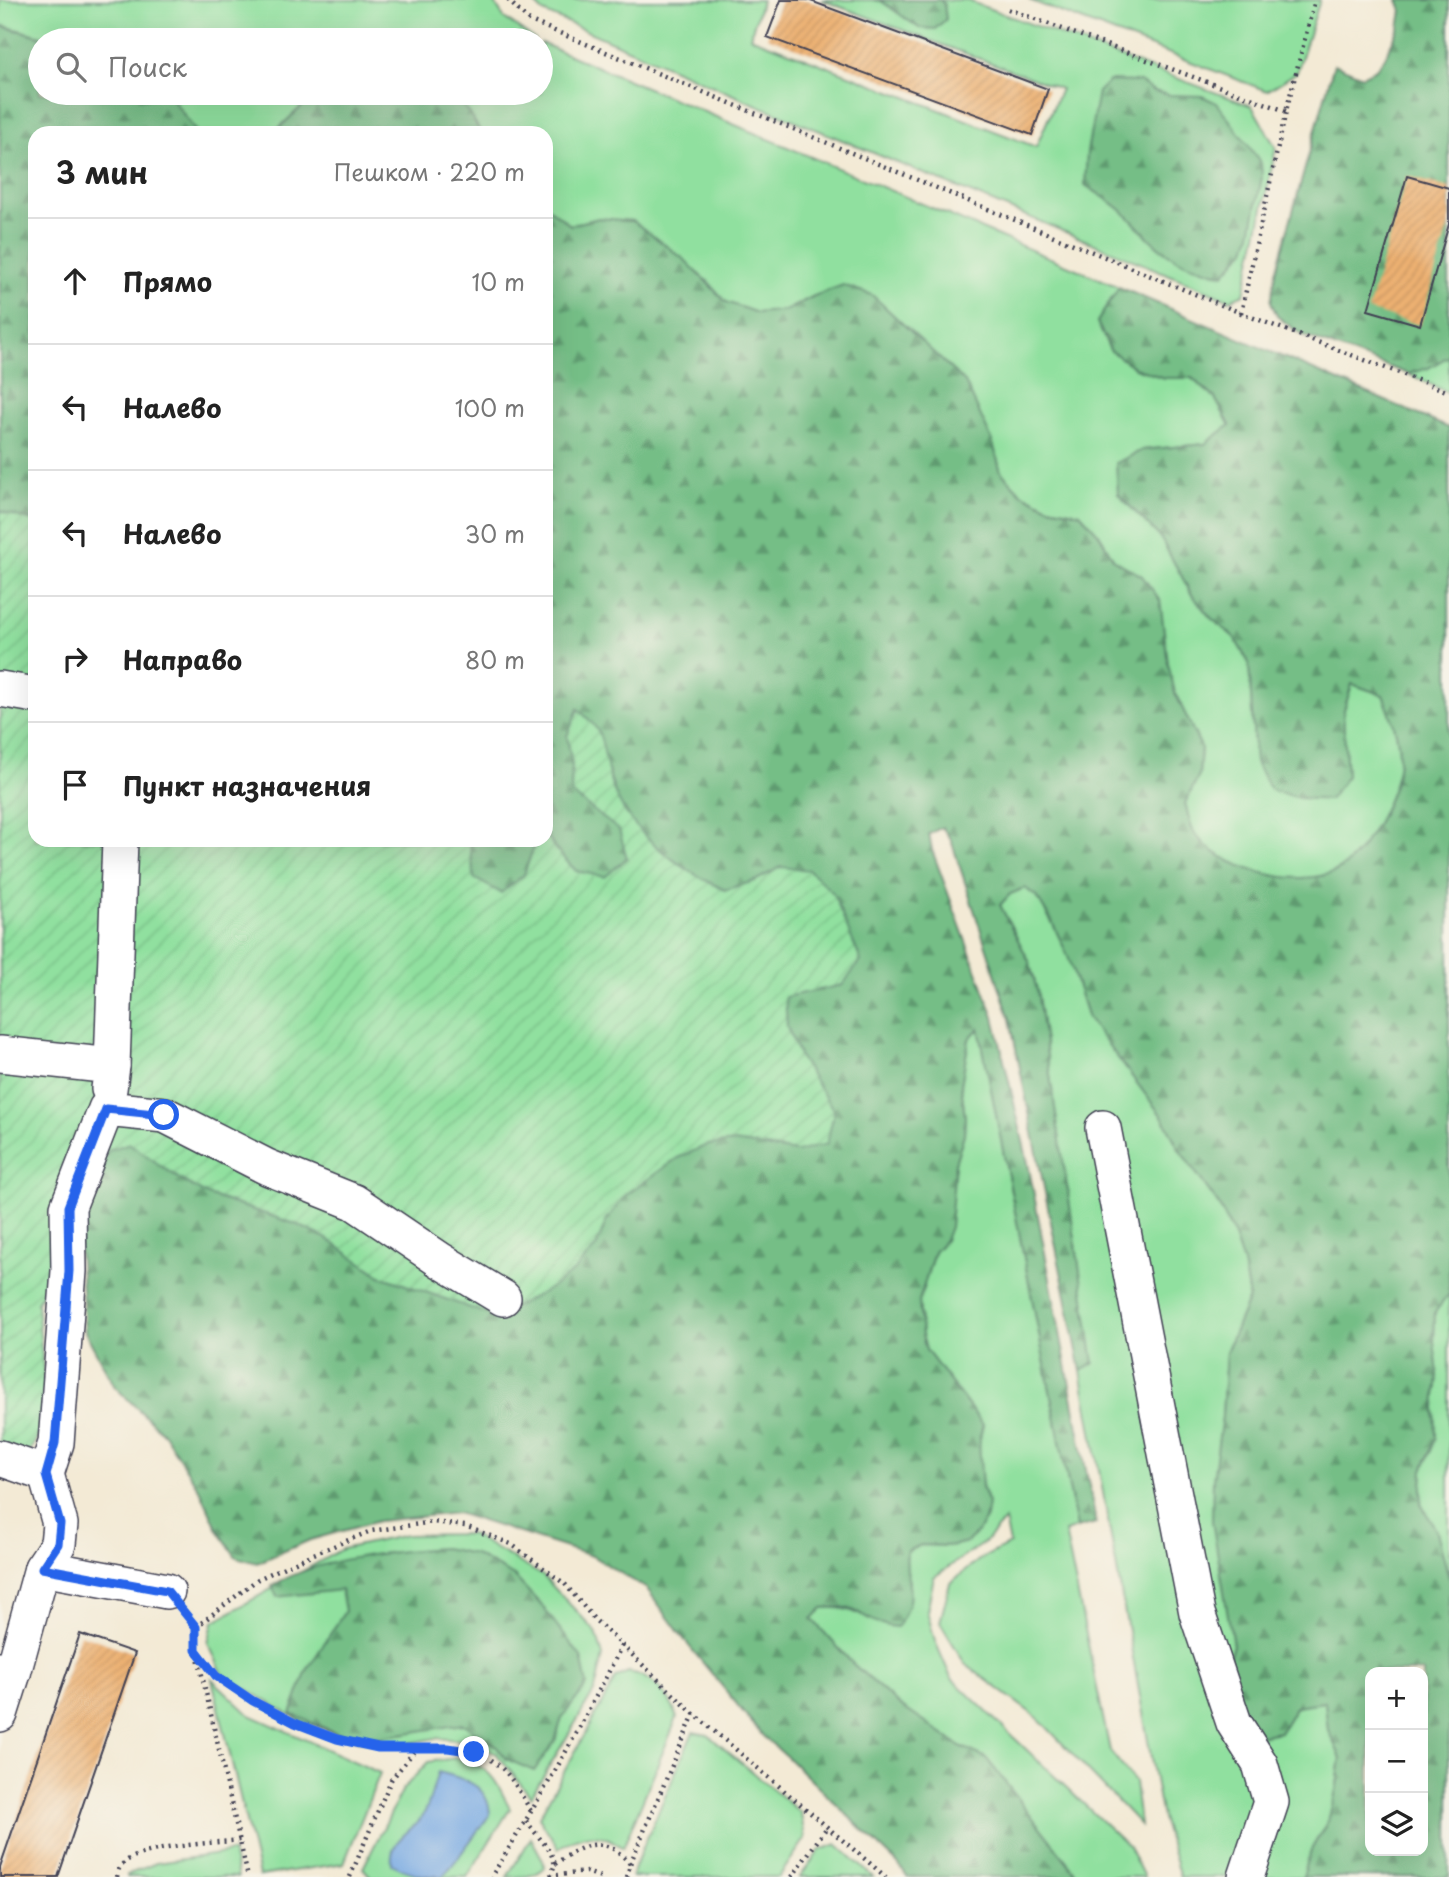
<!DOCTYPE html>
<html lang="ru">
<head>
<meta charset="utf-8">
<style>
	:root { --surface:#fff; --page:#f6f6f6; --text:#222; --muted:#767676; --line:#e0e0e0 }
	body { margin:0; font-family:"Playpen Sans",sans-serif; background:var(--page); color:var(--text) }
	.controls { position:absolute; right:21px; bottom:21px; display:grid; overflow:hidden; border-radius:14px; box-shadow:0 7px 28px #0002 }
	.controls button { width:63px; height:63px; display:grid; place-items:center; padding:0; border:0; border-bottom:2px solid var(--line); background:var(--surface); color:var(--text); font:35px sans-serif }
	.stop { position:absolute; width:21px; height:21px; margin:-16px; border:5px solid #2563eb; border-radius:50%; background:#fff }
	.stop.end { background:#2563eb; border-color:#fff; box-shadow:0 2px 7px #0008 }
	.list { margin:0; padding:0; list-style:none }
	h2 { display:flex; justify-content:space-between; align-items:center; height:91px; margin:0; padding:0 28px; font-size:30px }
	h2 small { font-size:23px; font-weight:400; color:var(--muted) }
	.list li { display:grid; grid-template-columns:46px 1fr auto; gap:21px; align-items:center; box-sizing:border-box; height:126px; padding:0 28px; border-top:2px solid var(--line) }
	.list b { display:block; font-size:26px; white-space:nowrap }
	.list em { font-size:23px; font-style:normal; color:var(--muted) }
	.icon { flex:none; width:38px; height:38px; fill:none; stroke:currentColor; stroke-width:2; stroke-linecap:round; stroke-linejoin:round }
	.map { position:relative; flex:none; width:1449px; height:1877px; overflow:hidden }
	.search { position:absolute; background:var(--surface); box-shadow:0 7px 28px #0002; left:28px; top:28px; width:525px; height:77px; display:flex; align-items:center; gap:18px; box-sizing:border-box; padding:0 24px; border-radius:38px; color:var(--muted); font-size:26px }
	.panel { position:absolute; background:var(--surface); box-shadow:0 7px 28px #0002; left:28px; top:126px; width:525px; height:721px; border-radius:21px }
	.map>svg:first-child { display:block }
	.grass { fill:#90e09f; stroke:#59816d; stroke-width:2 }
	.forest { fill:url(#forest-firs); stroke:#4b7060; stroke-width:2; fill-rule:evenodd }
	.garden { fill:url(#garden-furrows); stroke:#59816d; stroke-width:2 }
	.water { fill:#77a9e3; stroke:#4c668f; stroke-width:2 }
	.building { fill:url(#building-hatch) }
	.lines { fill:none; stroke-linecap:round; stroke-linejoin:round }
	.minor-casing { stroke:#414052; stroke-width:38 }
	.path { stroke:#414052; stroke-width:4.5; stroke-dasharray:2 5; stroke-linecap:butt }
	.minor { stroke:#fff; stroke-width:35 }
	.route { stroke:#2563eb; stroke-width:9 }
</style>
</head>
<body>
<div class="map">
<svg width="1449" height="1877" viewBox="0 0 1449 1877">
	<defs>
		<pattern id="forest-firs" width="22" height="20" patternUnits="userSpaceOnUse" patternTransform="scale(1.75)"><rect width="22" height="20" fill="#74be86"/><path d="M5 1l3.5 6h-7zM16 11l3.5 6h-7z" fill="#5f9a6f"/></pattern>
		<pattern id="garden-furrows" width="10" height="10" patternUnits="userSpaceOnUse" patternTransform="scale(1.75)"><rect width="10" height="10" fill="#90e09f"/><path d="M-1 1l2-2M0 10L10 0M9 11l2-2" fill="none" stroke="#7cc08a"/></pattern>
		<pattern id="building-hatch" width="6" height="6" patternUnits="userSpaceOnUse" patternTransform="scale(1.75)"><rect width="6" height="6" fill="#ecb071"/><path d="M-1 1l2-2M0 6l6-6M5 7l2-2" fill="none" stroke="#ca9763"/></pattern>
	</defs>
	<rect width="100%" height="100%" fill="#f7f3e8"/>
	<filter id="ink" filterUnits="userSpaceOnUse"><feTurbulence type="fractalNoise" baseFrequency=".0143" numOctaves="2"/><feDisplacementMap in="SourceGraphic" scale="14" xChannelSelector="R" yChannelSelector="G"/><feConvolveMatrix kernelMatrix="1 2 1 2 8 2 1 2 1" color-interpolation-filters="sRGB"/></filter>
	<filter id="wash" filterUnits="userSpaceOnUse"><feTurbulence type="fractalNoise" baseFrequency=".00686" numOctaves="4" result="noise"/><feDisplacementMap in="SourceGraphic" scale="28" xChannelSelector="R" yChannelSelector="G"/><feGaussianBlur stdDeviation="1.57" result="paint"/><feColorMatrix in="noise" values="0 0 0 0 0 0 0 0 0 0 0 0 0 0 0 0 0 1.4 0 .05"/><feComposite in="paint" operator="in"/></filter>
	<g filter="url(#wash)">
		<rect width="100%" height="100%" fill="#f3ead5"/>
		<!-- grass -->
		<g class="grass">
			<path d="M 0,0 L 493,0 L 504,18 L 535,40 L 56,40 L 0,25 Z"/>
			<path d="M 531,0 L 762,0 L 750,37 L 1036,147 L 1061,89 L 822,0 L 966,0 L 1252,106 L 1276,148 L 1244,294 L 1230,300 L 745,100 L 543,12 Z"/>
			<path d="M 1029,0 L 1320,0 L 1297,72 L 1267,91 Z"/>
			<path d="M 541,43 L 1119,287 L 1097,322 L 1110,350 L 1135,368 L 1164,378 L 1191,378 L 1215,398 L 1230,426 L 1205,444 L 1142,450 L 1118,494 L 1160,537 L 1192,595 L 1211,618 L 1234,637 L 1249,663 L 1255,762 L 1347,776 L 1343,713 L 1352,684 L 1383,695 C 1391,715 1399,735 1399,757 C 1400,788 1364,858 1336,871 C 1298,890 1219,868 1195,834 C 1189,826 1188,812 1185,803 L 1199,775 L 1201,747 L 1175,693 L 1142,576 L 1114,560 L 1099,534 L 1080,513 L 1049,507 L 1021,493 L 1001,472 L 992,440 L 814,296 L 787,310 L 757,313 L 726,302 L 708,281 L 599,218 L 570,225 L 546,206 L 546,133 L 481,133 L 470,114 L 452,93 L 541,93 Z"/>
			<path d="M 168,93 L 316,93 L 279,128 L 280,133 L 197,133 Z"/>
			<path d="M 1449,356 L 1449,393 L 1408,374 L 1428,368 Z"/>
			<path d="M 1025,888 L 1037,897 L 1053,924 L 1068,956 L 1088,1018 L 1164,1119 L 1179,1149 L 1217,1202 L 1232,1231 L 1243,1263 L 1249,1298 L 1226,1352 L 1222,1416 L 1219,1554 L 1233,1645 L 1226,1669 L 1192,1619 L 1263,1802 L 1237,1877 L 1180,1877 L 1162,1818 L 1081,1371 L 1093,1363 L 1037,990 L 1029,961 L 1000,905 L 1010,894 Z"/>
			<path d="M 979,1027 L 1077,1528 L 1065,1532 L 1110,1751 L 1135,1782 L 1140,1825 L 1039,1719 L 965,1664 L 940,1622 L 950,1583 L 980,1559 L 1010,1544 L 1005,1520 L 985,1542 L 934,1577 L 927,1611 L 935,1641 L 951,1678 L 1129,1847 L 1144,1877 L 1079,1877 L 986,1758 L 960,1746 L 899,1705 L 853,1664 L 811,1619 L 823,1608 C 841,1607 853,1610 869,1620 L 910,1581 L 905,1566 L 907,1551 L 921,1545 L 952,1546 L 988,1503 C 978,1480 976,1450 983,1425 L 926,1350 L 922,1335 L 919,1302 L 934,1252 L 945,1240 L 955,1163 L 964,1134 L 965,1117 L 961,1085 L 969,1039 Z"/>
			<path d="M 1449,1294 L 1449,1578 L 1437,1532 L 1421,1503 L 1423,1470 L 1436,1438 L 1435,1408 L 1438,1374 L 1434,1342 L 1435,1312 Z"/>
			<path d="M 470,1534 L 543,1576 L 596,1632 L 603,1656 L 595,1690 L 531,1797 L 496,1753 L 469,1741 L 436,1738 L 410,1743 L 359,1741 L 302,1722 L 223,1675 L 208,1643 L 213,1622 L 342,1549 L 406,1535 Z"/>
			<path d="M 628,1672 C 651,1675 671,1696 677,1718 L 623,1848 C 599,1829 583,1833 558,1848 L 539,1817 L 616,1678 Z"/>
			<path d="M 212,1679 L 250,1715 L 380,1773 L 344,1863 L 259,1876 Z"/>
			<path d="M 1325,1701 L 1328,1730 L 1341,1758 L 1336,1792 L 1328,1821 L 1311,1850 L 1303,1877 L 1259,1877 L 1251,1737 L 1280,1732 L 1296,1706 Z"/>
			<path d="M 693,1732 L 708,1735 L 801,1813 L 805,1839 L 779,1877 L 632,1877 L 633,1870 Z"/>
			<path d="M 456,1758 C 490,1765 496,1780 510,1809 L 467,1877 L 371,1877 L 363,1868 L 403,1789 L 428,1762 Z"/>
			<path d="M 531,1838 L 543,1860 L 544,1868 C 535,1877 521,1877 507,1877 Z"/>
			<path d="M 837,1844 L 873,1877 L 800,1877 L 820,1850 Z"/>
			<path d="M 232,1852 L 238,1877 L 127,1877 L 127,1875 L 156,1863 Z"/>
		</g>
		<!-- forest -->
		<g class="forest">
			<path d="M 873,0 L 940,0 L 944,4 L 946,19 L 935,29 L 919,28 L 881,1 Z"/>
			<path d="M 1398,0 L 1449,0 L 1449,356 L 1428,368 L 1408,374 L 1302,335 L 1277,316 L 1271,302 L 1276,272 L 1334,64 L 1362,76 L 1376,69 L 1385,57 L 1399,28 L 1402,11 Z"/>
			<path d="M 0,26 L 56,40 L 40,40 L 40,93 L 168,93 L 197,133 L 35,133 L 35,522 L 0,511 Z"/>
			<path d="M 1109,81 L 1140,82 L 1154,91 L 1169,95 L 1202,96 L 1217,103 L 1261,163 L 1262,177 L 1251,234 L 1246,249 L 1224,274 C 1211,273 1206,269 1193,266 C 1159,255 1146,233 1121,210 C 1111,201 1097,193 1085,185 L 1087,152 L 1098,92 Z"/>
			<path d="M 316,93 L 452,93 L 470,114 L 481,133 L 280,133 L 279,128 Z"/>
			<path d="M 546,206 L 570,225 L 599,218 L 633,221 L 684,259 L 726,302 L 757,313 L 787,310 L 814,296 L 843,285 L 872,295 L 965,382 L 992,440 L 1001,472 L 1021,493 L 1049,507 L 1080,513 L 1099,534 L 1114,560 L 1142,576 L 1160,600 L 1168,663 L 1175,693 L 1201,747 L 1199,775 L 1185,803 C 1188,812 1189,826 1195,834 C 1219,868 1297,890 1336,871 C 1364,858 1400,788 1399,757 C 1399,735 1391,715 1383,695 L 1352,684 L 1343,713 L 1347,776 L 1329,800 L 1299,798 L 1271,790 L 1255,762 L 1249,663 L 1234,637 L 1211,618 L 1192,595 L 1160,537 L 1118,494 L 1116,463 L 1142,450 L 1205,444 L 1230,425 L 1215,398 L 1192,378 L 1164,378 L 1135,368 L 1110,350 L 1097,322 L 1119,287 L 1449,428 L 1449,1294 L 1435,1312 L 1434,1342 L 1438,1374 L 1435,1408 L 1436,1438 L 1423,1470 L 1421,1503 L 1437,1532 L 1449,1578 L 1449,1877 L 1303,1877 L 1311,1850 L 1328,1821 L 1336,1792 L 1341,1758 L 1328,1730 L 1325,1702 L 1296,1706 L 1280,1732 L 1251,1737 L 1226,1669 L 1233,1645 L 1212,1521 L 1213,1479 L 1222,1416 L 1226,1352 L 1249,1298 L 1243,1263 L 1232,1231 L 1217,1202 L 1179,1149 L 1164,1119 L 1088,1018 L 1068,956 L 1053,924 L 1037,897 L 1025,888 L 1010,894 L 1000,905 L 1029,961 L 1037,990 L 1094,1363 L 1081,1371 L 1010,1019 L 951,840 L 942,827 L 929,834 L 932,850 L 994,1017 L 1028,1163 L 1096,1523 L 1077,1528 L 979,1028 L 969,1039 L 961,1085 L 965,1117 L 964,1134 L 955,1163 L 950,1227 L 945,1240 L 934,1252 L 919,1301 L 922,1335 L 926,1350 L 983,1425 L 979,1440 L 982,1488 L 988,1503 L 986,1517 L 977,1533 L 967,1542 L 952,1546 L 921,1545 L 907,1551 C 903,1586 921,1591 897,1627 C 871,1626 862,1609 841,1607 C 835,1607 828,1608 823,1608 L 812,1619 L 853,1664 L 899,1705 L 960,1746 L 986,1758 L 1079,1877 L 907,1877 L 898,1864 L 786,1756 L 763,1736 L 689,1646 L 647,1589 L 592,1556 L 457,1513 L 378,1521 L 310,1540 L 257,1563 L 236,1557 L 218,1530 L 202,1494 L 164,1434 L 115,1387 L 85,1332 L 78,1236 L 95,1173 L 109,1150 L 129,1143 L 180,1179 L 208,1195 L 296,1224 L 326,1238 L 381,1276 L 496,1317 L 523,1302 L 596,1247 L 607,1219 L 626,1195 L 677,1158 L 707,1145 L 736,1142 L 796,1152 L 834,1111 L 800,1058 L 787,1027 L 785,996 L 842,985 L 781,867 L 755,881 L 725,890 C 695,877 645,844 626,817 C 615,800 612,780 605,762 C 599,744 587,726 578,709 L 567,736 L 572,764 L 571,793 L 620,830 L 627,858 L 605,877 L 576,871 L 554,848 L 546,832 ZM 1370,1672 L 1423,1672 L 1423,1851 L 1370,1851 Z"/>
			<path d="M 472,840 L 536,840 L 524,875 L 501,893 L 474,879 L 470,847 Z"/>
			<path d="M 444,1548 L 474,1554 L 514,1576 L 542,1606 L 581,1657 L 587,1685 L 562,1718 L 555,1741 L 534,1771 L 506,1759 L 496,1746 L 463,1724 L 369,1739 L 344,1736 L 291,1714 L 307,1670 L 345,1611 L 341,1590 L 277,1597 L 272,1586 C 317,1558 391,1551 444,1548 Z"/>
		</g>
		<!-- garden -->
		<path class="garden" d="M 0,511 L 35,522 L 35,840 L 472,840 L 470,847 L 474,878 L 501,893 L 524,875 L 536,840 L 546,840 L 546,832 L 554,848 L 576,871 L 605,877 L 627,858 L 619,830 L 571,793 L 572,764 L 567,736 L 578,709 C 585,716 595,724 599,733 C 606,752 606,773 614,791 C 632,835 683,871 725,890 L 755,881 L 781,867 L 809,870 L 833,893 L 861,961 L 842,985 L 785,997 L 787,1027 L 800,1058 L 834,1111 L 827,1144 L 797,1152 L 735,1142 L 707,1145 L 677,1158 L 626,1195 L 607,1219 L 596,1247 L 575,1270 L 551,1288 L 496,1317 L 381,1276 L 326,1238 L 296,1224 L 208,1195 L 180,1179 L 129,1143 L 109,1150 L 95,1173 L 78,1236 L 37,1302 L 48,1420 L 26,1457 L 0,1444 Z"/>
		<!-- water -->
		<path class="water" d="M 438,1772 C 464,1778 489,1785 490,1815 C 473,1835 460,1858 442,1877 C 424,1877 408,1873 392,1864 C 389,1838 411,1834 423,1815 C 431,1803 433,1786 438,1772 Z"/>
		<g id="blocks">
			<!-- building -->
			<g class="building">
				<path d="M 781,0 L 808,0 L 1048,89 L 1032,135 L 767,37 Z"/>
				<path d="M 1407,176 L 1449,188 L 1449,224 L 1420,325 L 1368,310 Z"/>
				<path d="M 80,1634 L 135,1653 L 58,1877 L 0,1877 L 0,1867 Z"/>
			</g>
		</g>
	</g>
	<g filter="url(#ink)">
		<use href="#blocks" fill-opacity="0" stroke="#414052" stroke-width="2"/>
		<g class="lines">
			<!-- minor casing -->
			<g class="minor-casing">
				<g id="minor">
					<path d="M 0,689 L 35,695"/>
					<path d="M 0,1054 L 112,1066 L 109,1089"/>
					<path d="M 112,1066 L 120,840"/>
					<path d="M 1103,1128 L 1197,1613 L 1234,1723 L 1260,1764 L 1271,1802 L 1246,1877"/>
					<path d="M 0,1458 L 46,1474 L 56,1443 L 69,1271 L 68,1207 L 106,1109 L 165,1115 L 267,1167 L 354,1202 L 440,1260 L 503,1298"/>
					<path d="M 42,1568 L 58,1544 L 60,1524 L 46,1474"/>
					<path d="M 0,1669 L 13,1673 L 0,1714"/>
					<path d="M 13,1673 L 42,1568 L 167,1591"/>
				</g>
			</g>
			<!-- path -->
			<g class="path">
				<path d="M 508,0 L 528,20 L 1241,313 L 1449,392"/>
				<path d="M 1008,9 L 1286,111"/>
				<path d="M 1241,313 L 1286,111 L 1315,0"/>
				<path d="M 187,1616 L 196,1627 L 258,1579 L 311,1555 L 371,1531 L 433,1522 L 465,1526 L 511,1544 L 565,1584 L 595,1620 L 622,1645 C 583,1725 538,1802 491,1877"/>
				<path d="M 196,1627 C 196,1635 194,1646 198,1653 C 225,1699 326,1742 378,1748 C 409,1751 444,1742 474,1752 C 506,1762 515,1785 531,1811"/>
				<path d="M 622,1645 L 694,1714"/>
				<path d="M 197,1653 L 248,1877"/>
				<path d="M 526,1821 L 550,1851 L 555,1864 L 551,1875 L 548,1877"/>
				<path d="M 555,1864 C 583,1844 605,1833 630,1864"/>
				<path d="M 550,1876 L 586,1872 L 601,1877"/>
				<path d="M 117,1877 C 118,1873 118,1869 121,1866 C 134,1846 216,1843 241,1840"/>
				<path d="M 350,1877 L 391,1780 L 416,1749"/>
				<path d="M 627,1877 L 630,1864 L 694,1714 L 886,1877"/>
				<path d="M 792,1877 L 827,1827"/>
			</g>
			<!-- minor -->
			<use href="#minor" class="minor"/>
		</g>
	</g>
	<g class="lines" filter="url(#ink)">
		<!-- route -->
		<path class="route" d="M 164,1115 L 106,1109 L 68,1207 L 69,1271 L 55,1443 L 46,1475 L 60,1524 L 58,1544 L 42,1568 L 167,1591 L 196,1627 L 196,1650 L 216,1676 L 253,1701 L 295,1723 L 337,1739 L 378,1748 L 448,1748 L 474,1752"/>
	</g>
</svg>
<div class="controls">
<button>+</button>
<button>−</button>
<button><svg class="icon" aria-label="layers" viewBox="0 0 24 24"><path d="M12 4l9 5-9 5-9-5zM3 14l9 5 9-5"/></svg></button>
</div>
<div class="stop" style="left:164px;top:1115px"></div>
<div class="stop end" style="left:474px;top:1752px"></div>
<div class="search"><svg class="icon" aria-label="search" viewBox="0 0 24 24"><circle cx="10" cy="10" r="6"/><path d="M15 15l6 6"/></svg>Поиск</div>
<section class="panel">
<h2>3 мин<small>Пешком · 220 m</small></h2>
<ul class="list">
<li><svg class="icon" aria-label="ahead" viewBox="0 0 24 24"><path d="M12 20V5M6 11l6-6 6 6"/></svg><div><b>Прямо</b></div><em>10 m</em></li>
<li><svg class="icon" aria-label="left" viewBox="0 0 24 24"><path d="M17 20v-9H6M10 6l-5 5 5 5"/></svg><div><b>Налево</b></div><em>100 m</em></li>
<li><svg class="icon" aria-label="left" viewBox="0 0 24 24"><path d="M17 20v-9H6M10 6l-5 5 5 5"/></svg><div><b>Налево</b></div><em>30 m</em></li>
<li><svg class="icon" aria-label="right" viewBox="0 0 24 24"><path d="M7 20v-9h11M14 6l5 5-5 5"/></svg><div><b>Направо</b></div><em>80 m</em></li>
<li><svg class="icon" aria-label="arrive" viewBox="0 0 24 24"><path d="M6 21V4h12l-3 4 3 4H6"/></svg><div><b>Пункт назначения</b></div></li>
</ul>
</section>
</div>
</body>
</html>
